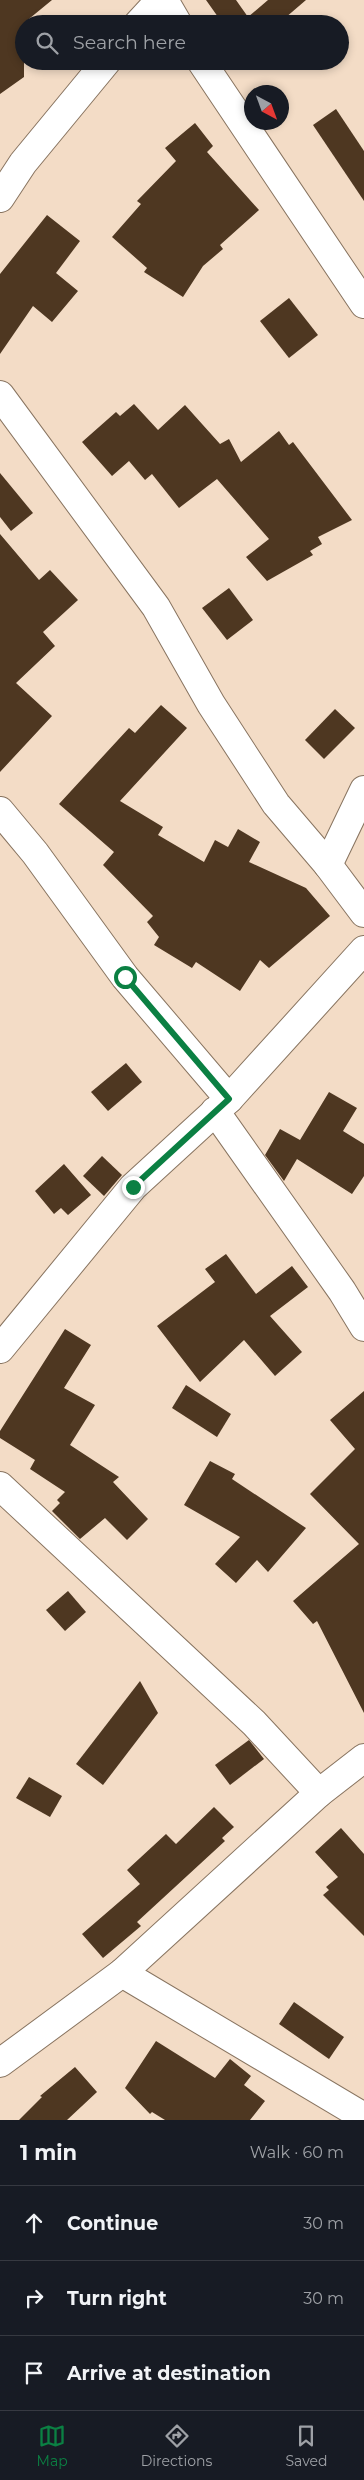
<!DOCTYPE html>
<html lang="en">
<head>
<meta charset="utf-8">
<style>
	:root { --surface:#171b24; --page:#20242c; --text:#f1f3f6; --muted:#9ea1a6; --line:#363941; --accent:#0b8043 }
	body { margin:0; font-family:Montserrat,sans-serif; background:var(--page); color:var(--text) }
	.compass { position:absolute; left:244px; top:85px; width:45px; height:45px; border-radius:50%; background:var(--surface); box-shadow:0 2px 8px #0003; rotate:139deg }
	.stop { position:absolute; width:15px; height:15px; margin:-11px; border:4px solid #0b8043; border-radius:50%; background:#fff }
	.stop.end { background:#0b8043; border-color:#fff; box-shadow:0 1px 5px #0008 }
	.list { margin:0; padding:0; list-style:none }
	h2 { display:flex; justify-content:space-between; align-items:center; height:65px; margin:0; padding:0 20px; font-size:21px }
	h2 small { font-size:16px; font-weight:400; color:var(--muted) }
	.list li { display:grid; grid-template-columns:32px 1fr auto; gap:15px; align-items:center; box-sizing:border-box; height:75px; padding:0 20px; border-top:1px solid var(--line) }
	.list b { display:block; font-size:19px; white-space:nowrap }
	.list em { font-size:16px; font-style:normal; color:var(--muted) }
	.icon { flex:none; width:28px; height:28px; fill:none; stroke:currentColor; stroke-width:2; stroke-linecap:round; stroke-linejoin:round }
	.map { position:relative; flex:none; width:364px; height:2120px; overflow:hidden }
	.search { position:absolute; background:var(--surface); box-shadow:0 2px 8px #0003; left:15px; right:15px; top:15px; height:55px; display:flex; align-items:center; gap:12px; box-sizing:border-box; padding:0 18px; border-radius:28px; color:var(--muted); font-size:19px }
	.sheet { height:290px; background:var(--surface) }
	nav { display:flex; justify-content:space-around; align-items:center; box-sizing:border-box; height:70px; border-top:1px solid var(--line); background:var(--surface); font-size:14px; color:var(--muted) }
	nav a { display:grid; justify-items:center; gap:2px }
	nav .on { color:var(--accent) }
	.map>svg:first-child { display:block }
	.building { fill:#4e3721 }
	.lines { fill:none; stroke-linecap:round; stroke-linejoin:round }
	.minor-casing { stroke:#887460; stroke-width:30 }
	.minor { stroke:#fff; stroke-width:28 }
	.route { stroke:#0b8043; stroke-width:6 }
</style>
</head>
<body>
<div class="map">
<svg width="364" height="2120" viewBox="0 0 364 2120">
	<rect width="100%" height="100%" fill="#f3dcc6"/>
	<!-- building -->
	<g class="building">
		<path d="M 0,0 L 52,0 L 24,23 L 24,77 L 0,94 Z"/>
		<path d="M 206,0 L 236,0 L 248,17 L 268,0 L 306,0 L 278,24 L 223,24 Z"/>
		<path d="M 336,109 L 364,151 L 364,201 L 313,125 Z"/>
		<path d="M 195,123 L 213,146 L 207,152 L 259,210 L 220,245 L 223,249 L 203,266 L 183,297 L 144,272 L 147,268 L 112,237 L 141,204 L 137,201 L 176,161 L 165,148 Z"/>
		<path d="M 47,215 L 80,241 L 56,273 L 78,291 L 52,322 L 33,306 L 0,354 L 0,274 Z"/>
		<path d="M 289,298 L 318,335 L 289,358 L 260,321 Z"/>
		<path d="M 134,404 L 158,430 L 185,405 L 220,444 L 229,439 L 241,462 L 279,431 L 289,445 L 293,442 L 352,520 L 318,537 L 322,544 L 310,551 L 313,555 L 267,581 L 246,557 L 269,539 L 217,479 L 179,508 L 152,474 L 145,480 L 129,461 L 112,476 L 82,442 L 116,412 L 120,416 Z"/>
		<path d="M 0,473 L 33,513 L 11,531 L 0,517 Z"/>
		<path d="M 0,534 L 39,580 L 50,570 L 78,600 L 43,632 L 55,646 L 16,683 L 52,716 L 0,772 Z"/>
		<path d="M 229,588 L 253,620 L 227,640 L 202,608 Z"/>
		<path d="M 161,705 L 187,728 L 120,801 L 163,827 L 158,835 L 204,862 L 215,840 L 228,847 L 238,829 L 260,842 L 249,862 L 306,888 L 330,916 L 269,968 L 260,960 L 240,991 L 196,962 L 192,968 L 154,945 L 159,937 L 147,922 L 153,916 L 103,865 L 114,852 L 59,804 L 129,728 L 135,733 Z"/>
		<path d="M 335,709 L 355,728 L 324,759 L 305,740 Z"/>
		<path d="M 126,1063 L 142,1082 L 108,1111 L 91,1092 Z"/>
		<path d="M 329,1092 L 357,1108 L 343,1131 L 364,1144 L 364,1176 L 352,1194 L 297,1159 L 284,1181 L 265,1155 L 280,1129 L 300,1140 Z"/>
		<path d="M 102,1156 L 122,1175 L 104,1196 L 83,1176 Z"/>
		<path d="M 64,1164 L 91,1195 L 68,1215 L 61,1208 L 54,1214 L 35,1191 Z"/>
		<path d="M 226,1254 L 256,1294 L 292,1266 L 308,1287 L 270,1316 L 302,1352 L 275,1376 L 244,1340 L 200,1382 L 157,1326 L 215,1282 L 205,1269 Z"/>
		<path d="M 65,1329 L 91,1345 L 64,1388 L 95,1405 L 70,1445 L 119,1477 L 113,1482 L 148,1519 L 127,1540 L 105,1518 L 80,1539 L 52,1511 L 60,1503 L 57,1500 L 65,1492 L 30,1469 L 35,1460 L 0,1438 L 0,1431 Z"/>
		<path d="M 186,1385 L 231,1414 L 217,1437 L 172,1408 Z"/>
		<path d="M 364,1391 L 364,1713 L 317,1621 L 313,1624 L 293,1601 L 359,1544 L 310,1494 L 355,1449 L 330,1420 Z"/>
		<path d="M 210,1461 L 235,1474 L 232,1479 L 306,1528 L 268,1572 L 257,1560 L 236,1583 L 215,1564 L 240,1537 L 184,1505 Z"/>
		<path d="M 68,1591 L 86,1612 L 65,1631 L 46,1610 Z"/>
		<path d="M 140,1681 L 158,1713 L 103,1785 L 76,1764 Z"/>
		<path d="M 249,1740 L 264,1759 L 230,1785 L 215,1765 Z"/>
		<path d="M 29,1777 L 62,1796 L 50,1817 L 16,1798 Z"/>
		<path d="M 214,1807 L 234,1827 L 222,1838 L 225,1841 L 137,1922 L 141,1926 L 103,1958 L 82,1934 L 140,1884 L 127,1870 L 166,1834 L 176,1844 Z"/>
		<path d="M 341,1828 L 364,1854 L 364,1936 L 323,1895 L 329,1890 L 326,1887 L 338,1877 L 315,1852 Z"/>
		<path d="M 294,2002 L 344,2037 L 329,2059 L 279,2024 Z"/>
		<path d="M 156,2041 L 215,2078 L 230,2059 L 251,2076 L 244,2085 L 265,2101 L 250,2120 L 165,2120 L 152,2112 L 150,2114 L 125,2088 Z"/>
		<path d="M 75,2067 L 97,2092 L 67,2120 L 19,2120 L 42,2097 L 40,2096 Z"/>
	</g>
	<g class="lines">
		<!-- minor casing -->
		<g class="minor-casing">
			<g id="minor">
				<path d="M 164,0 L 178,24"/>
				<path d="M 138,24 L 160,0"/>
				<path d="M 201,61 L 364,304"/>
				<path d="M 0,198 L 23,163 L 107,61"/>
				<path d="M 0,395 L 156,607 L 211,704 L 276,804 L 328,865 L 364,913"/>
				<path d="M 0,811 L 35,853 L 125,977 L 229,1099"/>
				<path d="M 328,865 L 364,790"/>
				<path d="M 215,1111 L 342,1291 L 364,1327"/>
				<path d="M 0,1349 L 133,1187 L 229,1099 L 364,950"/>
				<path d="M 0,1486 L 254,1723 L 319,1793"/>
				<path d="M 122,1973 L 364,2117"/>
				<path d="M 0,2063 L 122,1973 L 319,1793 L 364,1758"/>
			</g>
		</g>
		<!-- minor -->
		<use href="#minor" class="minor"/>
	</g>
	<g class="lines">
		<!-- route -->
		<path class="route" d="M 125,977 L 229,1099 L 133,1187"/>
	</g>
</svg>
<svg class="compass" viewBox="-18 -18 36 36"><path d="M0-13l5 13h-10z" fill="#e53935"/><path d="M0 13l5-13h-10z" fill="#9ea1a6"/></svg>
<div class="stop" style="left:125px;top:977px"></div>
<div class="stop end" style="left:133px;top:1187px"></div>
<div class="search"><svg class="icon" aria-label="search" viewBox="0 0 24 24"><circle cx="10" cy="10" r="6"/><path d="M15 15l6 6"/></svg>Search here</div>
</div>
<section class="sheet">
<h2>1 min<small>Walk · 60 m</small></h2>
<ul class="list">
<li><svg class="icon" aria-label="ahead" viewBox="0 0 24 24"><path d="M12 20V5M6 11l6-6 6 6"/></svg><div><b>Continue</b></div><em>30 m</em></li>
<li><svg class="icon" aria-label="right" viewBox="0 0 24 24"><path d="M7 20v-9h11M14 6l5 5-5 5"/></svg><div><b>Turn right</b></div><em>30 m</em></li>
<li><svg class="icon" aria-label="arrive" viewBox="0 0 24 24"><path d="M6 21V4h12l-3 4 3 4H6"/></svg><div><b>Arrive at destination</b></div></li>
</ul>
</section>
<nav>
<a class="on"><svg class="icon" aria-label="map" viewBox="0 0 24 24"><path d="M3 6l6-2 6 2 6-2v14l-6 2-6-2-6 2zM9 4v14M15 6v14"/></svg>Map</a>
<a><svg class="icon" aria-label="directions" viewBox="0 0 24 24"><path d="M12 3l9 9-9 9-9-9zM9 14v-3h6M13 9l2 2-2 2"/></svg>Directions</a>
<a><svg class="icon" aria-label="saved" viewBox="0 0 24 24"><path d="M7 4h10v16l-5-4-5 4z"/></svg>Saved</a>
</nav>
</body>
</html>
